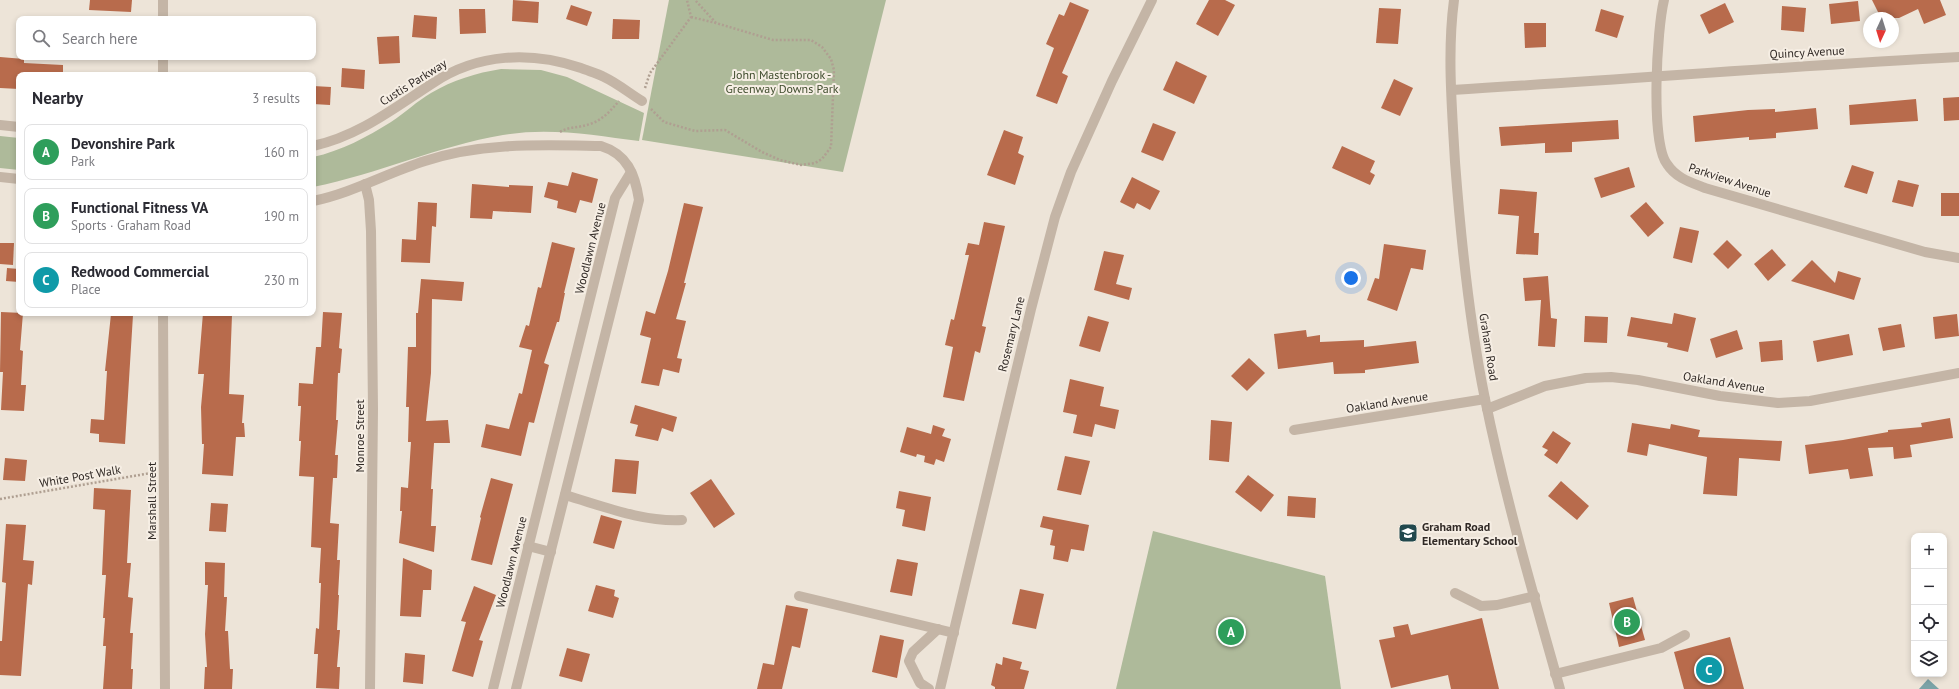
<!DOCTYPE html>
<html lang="en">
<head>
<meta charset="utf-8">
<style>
	:root { --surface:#fff; --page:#f7f7f7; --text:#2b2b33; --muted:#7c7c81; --line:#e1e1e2; --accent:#b45309 }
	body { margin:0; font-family:"PT Sans",sans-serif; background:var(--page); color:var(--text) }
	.controls { position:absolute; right:12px; bottom:12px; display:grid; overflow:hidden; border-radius:8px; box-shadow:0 2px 6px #0003 }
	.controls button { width:36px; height:36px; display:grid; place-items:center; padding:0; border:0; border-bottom:1px solid var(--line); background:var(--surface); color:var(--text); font:20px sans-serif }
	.compass { position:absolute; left:1863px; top:12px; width:36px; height:36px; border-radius:50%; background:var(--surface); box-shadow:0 2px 6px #0003; rotate:184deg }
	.you { position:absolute; left:1351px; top:278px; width:14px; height:14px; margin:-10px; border:3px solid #fff; border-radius:50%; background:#1a73e8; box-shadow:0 0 0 6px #1a73e833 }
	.badge { display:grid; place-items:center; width:26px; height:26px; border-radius:50%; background:var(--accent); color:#fff; font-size:13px; font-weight:700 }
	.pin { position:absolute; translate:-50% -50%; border:2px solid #fff; box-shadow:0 1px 4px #0006 }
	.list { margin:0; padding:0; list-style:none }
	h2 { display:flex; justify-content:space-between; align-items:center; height:52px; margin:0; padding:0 16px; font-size:17px }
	h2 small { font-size:13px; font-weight:400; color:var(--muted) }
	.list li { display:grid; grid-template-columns:26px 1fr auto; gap:12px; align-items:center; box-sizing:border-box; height:56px; margin:0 8px 8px; padding:0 8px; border:1px solid var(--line); border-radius:8px }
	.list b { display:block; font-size:15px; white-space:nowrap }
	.list p { margin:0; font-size:13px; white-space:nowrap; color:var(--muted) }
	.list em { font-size:13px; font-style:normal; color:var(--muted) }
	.icon { flex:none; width:22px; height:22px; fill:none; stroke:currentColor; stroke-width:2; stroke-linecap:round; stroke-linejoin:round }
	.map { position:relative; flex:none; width:1959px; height:689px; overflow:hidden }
	.search { position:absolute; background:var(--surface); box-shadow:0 2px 6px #0003; left:16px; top:16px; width:300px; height:44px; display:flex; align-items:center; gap:10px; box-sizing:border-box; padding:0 14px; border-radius:8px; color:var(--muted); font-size:15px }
	.panel { position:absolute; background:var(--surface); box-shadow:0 2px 6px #0003; left:16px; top:72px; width:300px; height:244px; border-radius:8px }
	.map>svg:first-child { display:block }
	.green { fill:#aeba9a }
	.water { fill:#7ba3a7 }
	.building { fill:#b86b4c }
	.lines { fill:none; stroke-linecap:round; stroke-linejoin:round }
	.path { stroke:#af9f91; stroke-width:2.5; stroke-dasharray:2 2; stroke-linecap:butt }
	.minor { stroke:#c4b5a6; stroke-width:10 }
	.labels { text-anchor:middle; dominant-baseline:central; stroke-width:4; stroke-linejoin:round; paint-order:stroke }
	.street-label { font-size:12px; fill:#312a26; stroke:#f6eee4 }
	.park-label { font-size:12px; fill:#3f4c2d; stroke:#f6eee4 }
	.poi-label { font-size:12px; font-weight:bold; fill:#312a26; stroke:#f6eee4; text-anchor:start }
</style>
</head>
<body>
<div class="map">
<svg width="1959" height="689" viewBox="0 0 1959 689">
	<rect width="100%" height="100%" fill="#ede4d8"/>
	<!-- green -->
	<g class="green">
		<path d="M 669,0 L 886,0 L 843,172 L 642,140 Z"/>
		<path d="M 501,69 L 541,70 L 567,77 L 644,113 L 639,141 C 594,135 548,127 503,135 C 438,146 378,174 313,187 L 313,157 C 341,151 367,137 391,122 C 405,113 417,101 431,93 C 453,80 476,73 501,69 Z"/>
		<path d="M 0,136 L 19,138 L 19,170 L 0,168 Z"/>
		<path d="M 1153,531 L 1325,576 L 1341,689 L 1116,689 Z"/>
	</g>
	<!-- water -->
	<path class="water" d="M 1928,679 L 1939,689 L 1919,689 Z"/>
	<!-- building -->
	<g class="building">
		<path d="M 90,0 L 132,0 L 131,12 L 89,10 Z"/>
		<path d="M 513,0 L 539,2 L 538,23 L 512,21 Z"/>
		<path d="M 1209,0 L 1225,0 L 1235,5 L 1218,36 L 1196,24 Z"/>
		<path d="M 1872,0 L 1940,0 L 1946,15 L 1924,24 L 1918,9 L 1899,18 L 1881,18 Z"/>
		<path d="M 1858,1 L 1860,21 L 1831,24 L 1829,4 Z"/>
		<path d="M 1070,2 L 1089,10 L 1062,73 L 1068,76 L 1057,104 L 1036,96 L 1054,48 L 1046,44 L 1059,14 L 1064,16 Z"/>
		<path d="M 1725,3 L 1734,22 L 1709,34 L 1700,15 Z"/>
		<path d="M 571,5 L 592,12 L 587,26 L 566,19 Z"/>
		<path d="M 1782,6 L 1806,8 L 1804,32 L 1781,30 Z"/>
		<path d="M 1379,8 L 1401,9 L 1398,44 L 1376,43 Z"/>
		<path d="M 459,9 L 485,9 L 486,33 L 460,34 Z"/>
		<path d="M 1601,9 L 1624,16 L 1617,38 L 1595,31 Z"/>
		<path d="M 414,15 L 437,17 L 436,39 L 412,37 Z"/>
		<path d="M 613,19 L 640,20 L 639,39 L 612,39 Z"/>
		<path d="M 1524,23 L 1546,23 L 1546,47 L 1525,48 Z"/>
		<path d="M 399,36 L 400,63 L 379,64 L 377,37 Z"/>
		<path d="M 0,57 L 24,59 L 24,63 L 63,65 L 63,75 L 19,75 L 19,89 L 0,88 Z"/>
		<path d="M 1176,61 L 1207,76 L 1194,104 L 1163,90 Z"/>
		<path d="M 342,68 L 365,70 L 364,89 L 341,87 Z"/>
		<path d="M 1394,79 L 1413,88 L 1400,116 L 1381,108 Z"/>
		<path d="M 313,86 L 331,87 L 330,105 L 313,104 Z"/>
		<path d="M 1959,97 L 1959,120 L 1944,121 L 1943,98 Z"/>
		<path d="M 1916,99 L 1918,121 L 1850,125 L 1849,105 Z"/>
		<path d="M 1816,108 L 1818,129 L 1776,133 L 1776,138 L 1749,140 L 1749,137 L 1695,142 L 1693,116 L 1748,110 L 1775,109 L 1775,112 Z"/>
		<path d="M 1618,120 L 1619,139 L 1572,142 L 1572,152 L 1545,153 L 1545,143 L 1501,146 L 1499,127 Z"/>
		<path d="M 1153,123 L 1176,132 L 1163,161 L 1141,152 Z"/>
		<path d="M 1004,130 L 1023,137 L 1018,153 L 1024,156 L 1015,185 L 987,175 Z"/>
		<path d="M 1342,146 L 1375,161 L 1370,172 L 1375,175 L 1370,185 L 1332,168 Z"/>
		<path d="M 1852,165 L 1874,172 L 1867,194 L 1844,187 Z"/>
		<path d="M 1629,167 L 1635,187 L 1601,198 L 1594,178 Z"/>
		<path d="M 572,172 L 598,179 L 592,203 L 580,200 L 576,213 L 557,208 L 558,201 L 544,197 L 548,182 L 568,186 Z"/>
		<path d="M 1132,177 L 1160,191 L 1150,210 L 1137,203 L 1134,209 L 1120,202 Z"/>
		<path d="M 1898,180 L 1919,185 L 1913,207 L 1892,202 Z"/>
		<path d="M 472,184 L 509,187 L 509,185 L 533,186 L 531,213 L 493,211 L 492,219 L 470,218 Z"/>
		<path d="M 1500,189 L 1537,192 L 1534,233 L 1539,233 L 1538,255 L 1516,254 L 1519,216 L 1498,214 Z"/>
		<rect x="1941" y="193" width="18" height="23"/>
		<path d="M 418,202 L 437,203 L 436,227 L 432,226 L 430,263 L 401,262 L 402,239 L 416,240 Z"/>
		<path d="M 1646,202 L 1664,223 L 1648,237 L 1630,216 Z"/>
		<path d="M 684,203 L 703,207 L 684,283 L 686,283 L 676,319 L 686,321 L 677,358 L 682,359 L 679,373 L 663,369 L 659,386 L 641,383 L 651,338 L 640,335 L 646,311 L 655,314 L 668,271 Z"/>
		<path d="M 984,222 L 1005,226 L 982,326 L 986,327 L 980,353 L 975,351 L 964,401 L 943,397 L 953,347 L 945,345 L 951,319 L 954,320 L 969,255 L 965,255 L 968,243 L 979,245 Z"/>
		<path d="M 1680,227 L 1699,231 L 1692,263 L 1673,258 Z"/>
		<path d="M 1727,240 L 1742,255 L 1728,269 L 1713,254 Z"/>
		<path d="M 552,242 L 575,248 L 564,293 L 565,293 L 559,322 L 557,322 L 544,363 L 549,365 L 534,423 L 529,422 L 521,456 L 481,447 L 486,424 L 509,429 L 519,393 L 522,394 L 532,350 L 519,347 L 526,325 L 529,326 L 538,287 L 541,288 Z"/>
		<path d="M 0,243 L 14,243 L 13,265 L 0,264 Z"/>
		<path d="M 1384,244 L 1426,250 L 1423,270 L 1411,268 L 1397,311 L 1367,300 L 1375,278 L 1379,279 Z"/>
		<path d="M 1772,249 L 1786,265 L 1768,281 L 1754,264 Z"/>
		<path d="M 1104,251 L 1124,255 L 1116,284 L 1132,288 L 1129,300 L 1094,290 Z"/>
		<path d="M 1812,260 L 1835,283 L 1838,271 L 1861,278 L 1854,300 L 1791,281 Z"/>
		<path d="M 7,268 L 19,269 L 19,282 L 6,281 Z"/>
		<path d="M 1548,276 L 1551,318 L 1557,319 L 1555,347 L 1538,346 L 1541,300 L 1525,301 L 1523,278 Z"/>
		<path d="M 421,279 L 464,282 L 462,301 L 432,299 L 431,373 L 426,421 L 448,420 L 450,443 L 434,443 L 431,489 L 433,489 L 431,526 L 436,526 L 434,552 L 399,543 L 402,511 L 400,511 L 401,487 L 408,488 L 411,442 L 408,442 L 409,407 L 406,407 L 408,347 L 416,347 L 416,313 L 418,313 Z"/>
		<path d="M 1,312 L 23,313 L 20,350 L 23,351 L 21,385 L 26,385 L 24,411 L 1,410 L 3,372 L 0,372 Z"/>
		<path d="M 323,312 L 342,313 L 339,348 L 342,349 L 340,373 L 338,373 L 336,420 L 338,420 L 335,455 L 338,455 L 337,478 L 333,478 L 330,523 L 339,524 L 337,560 L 340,560 L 338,595 L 339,595 L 337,630 L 340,630 L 337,667 L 340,667 L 339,689 L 316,688 L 318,654 L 314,654 L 316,628 L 319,629 L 321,583 L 319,583 L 321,548 L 311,547 L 314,477 L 299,476 L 301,441 L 299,441 L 301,406 L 298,406 L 299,383 L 313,384 L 316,347 L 321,347 Z"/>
		<path d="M 203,313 L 232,315 L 229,394 L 244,395 L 242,423 L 244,423 L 245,437 L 236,437 L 233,476 L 202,474 L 204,444 L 202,444 L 201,407 L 204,374 L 198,374 Z"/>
		<path d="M 1674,313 L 1696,318 L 1688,352 L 1667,347 L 1668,343 L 1627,336 L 1631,317 L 1672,324 Z"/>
		<path d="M 111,314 L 133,315 L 125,444 L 99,442 L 99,434 L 90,433 L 91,419 L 104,420 L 107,371 L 105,371 Z"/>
		<path d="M 1957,314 L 1959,336 L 1935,339 L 1933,317 Z"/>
		<path d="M 1088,316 L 1109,322 L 1100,352 L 1079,346 Z"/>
		<path d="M 1585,316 L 1608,317 L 1607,343 L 1584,342 Z"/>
		<path d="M 1901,324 L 1905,347 L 1883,351 L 1878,328 Z"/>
		<path d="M 1306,330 L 1307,337 L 1320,335 L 1320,342 L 1364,340 L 1364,347 L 1416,341 L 1419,363 L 1365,370 L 1365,373 L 1334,374 L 1333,362 L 1278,369 L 1274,334 Z"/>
		<path d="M 1737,330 L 1743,349 L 1716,358 L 1710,339 Z"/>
		<path d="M 1849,334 L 1853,355 L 1817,362 L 1813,341 Z"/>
		<path d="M 1782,340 L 1783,360 L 1761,362 L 1759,342 Z"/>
		<path d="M 1249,358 L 1265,373 L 1247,391 L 1231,376 Z"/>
		<path d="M 1070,379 L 1104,387 L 1100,406 L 1119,410 L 1115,429 L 1095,424 L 1092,437 L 1073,433 L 1077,415 L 1063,412 Z"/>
		<path d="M 635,405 L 677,417 L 673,432 L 662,428 L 658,441 L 635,436 L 638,425 L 630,423 Z"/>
		<path d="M 1950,418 L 1953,438 L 1910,445 L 1912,457 L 1894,459 L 1893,447 L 1868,448 L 1873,476 L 1850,479 L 1848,469 L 1809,474 L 1805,445 L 1843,440 L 1888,432 L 1888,430 L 1922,427 L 1921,423 Z"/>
		<path d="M 1211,420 L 1232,422 L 1229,462 L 1209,460 Z"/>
		<path d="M 1632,423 L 1670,429 L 1671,424 L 1700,430 L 1698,437 L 1782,441 L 1780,461 L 1739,458 L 1737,496 L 1703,494 L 1707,457 L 1649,444 L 1647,456 L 1627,452 Z"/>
		<path d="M 933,425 L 945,429 L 942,436 L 951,439 L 944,462 L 936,459 L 934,465 L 924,462 L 925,456 L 917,454 L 916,457 L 900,452 L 907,427 L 931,434 Z"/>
		<path d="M 1553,431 L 1571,443 L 1557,464 L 1544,455 L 1548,450 L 1542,447 Z"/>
		<path d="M 1065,456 L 1090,461 L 1081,495 L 1057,490 Z"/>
		<path d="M 5,458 L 27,460 L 25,481 L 3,480 Z"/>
		<path d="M 615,459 L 639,461 L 636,494 L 612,492 Z"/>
		<path d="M 1248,475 L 1274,495 L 1261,512 L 1235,492 Z"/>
		<path d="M 491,478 L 513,484 L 492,565 L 471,560 L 481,518 L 480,517 Z"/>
		<path d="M 711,479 L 735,514 L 714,528 L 690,493 Z"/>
		<path d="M 1561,481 L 1589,506 L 1577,520 L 1548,496 Z"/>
		<path d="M 94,488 L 131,490 L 127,563 L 131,563 L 128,597 L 133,598 L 130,633 L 133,633 L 131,669 L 133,669 L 132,689 L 103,689 L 106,646 L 103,646 L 105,618 L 103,618 L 106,575 L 102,575 L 105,510 L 93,509 Z"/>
		<path d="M 899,491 L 931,497 L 925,531 L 902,526 L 905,510 L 896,508 Z"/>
		<path d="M 1288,496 L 1316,498 L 1315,518 L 1287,516 Z"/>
		<path d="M 211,503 L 228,504 L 226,532 L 209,531 Z"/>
		<path d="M 601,515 L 622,521 L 614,549 L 593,543 Z"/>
		<path d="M 1043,516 L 1089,525 L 1084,551 L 1071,549 L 1068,562 L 1053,559 L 1055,546 L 1050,545 L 1053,530 L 1040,527 Z"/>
		<path d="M 6,524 L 26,525 L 23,560 L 34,561 L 32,585 L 28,584 L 21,676 L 0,675 L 0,641 L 2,641 L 6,583 L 2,582 Z"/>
		<path d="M 403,558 L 432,570 L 431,590 L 423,590 L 421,617 L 400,616 Z"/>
		<path d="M 897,559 L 918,563 L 912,596 L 890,592 Z"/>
		<path d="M 205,562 L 225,563 L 224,597 L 227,597 L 225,631 L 228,631 L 230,669 L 233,669 L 232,689 L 204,689 L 205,667 L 207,667 L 205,634 L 208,585 L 205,585 Z"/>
		<path d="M 596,585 L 615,590 L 614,596 L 619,598 L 613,618 L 588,611 Z"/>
		<path d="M 474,586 L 496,595 L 479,640 L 483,641 L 473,677 L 452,671 L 466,622 L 461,621 Z"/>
		<path d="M 1020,589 L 1044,594 L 1036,629 L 1012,624 Z"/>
		<path d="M 1633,597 L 1645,640 L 1619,647 L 1609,603 Z"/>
		<path d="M 786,605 L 808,609 L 800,648 L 792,646 L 782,689 L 757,689 L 763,663 L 774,665 Z"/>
		<path d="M 1482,618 L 1499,689 L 1451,689 L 1448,675 L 1391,688 L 1379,640 L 1395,637 L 1393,627 L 1408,624 L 1411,635 Z"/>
		<path d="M 880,635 L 904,640 L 897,678 L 872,672 Z"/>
		<path d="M 1730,637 L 1744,689 L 1684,689 L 1674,652 Z"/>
		<path d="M 567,648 L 590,654 L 582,682 L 559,676 Z"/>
		<path d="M 405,653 L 425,655 L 423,684 L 403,682 Z"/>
		<path d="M 1003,657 L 1022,662 L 1020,669 L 1029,671 L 1024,689 L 995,689 L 995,687 L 991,685 L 996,663 L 1002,665 Z"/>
	</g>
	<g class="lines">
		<!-- path -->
		<g class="path">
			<path d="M 691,17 L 716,23"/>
			<path d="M 645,88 L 650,73 L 691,17 L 687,0"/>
			<path d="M 651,109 L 664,122 L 695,131 L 725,130 L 762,152 L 780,160 L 801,165 L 815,163 L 822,159 L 831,147 L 834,70 L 831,59 L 822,47 L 811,40 L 773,40 L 716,23 L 695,0"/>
			<path d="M 560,132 C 570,126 580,128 590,124 C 603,120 611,110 619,101"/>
			<path d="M 0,499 L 151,473"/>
		</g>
		<!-- minor -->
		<g class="minor">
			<path d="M 163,0 L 163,19"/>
			<path d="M 1454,0 C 1447,53 1452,108 1455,162 C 1461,241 1469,321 1485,399 C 1505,497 1533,593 1560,689"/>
			<path d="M 1664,0 C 1657,28 1650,142 1667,164 C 1676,178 1690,182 1705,188 L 1925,252 L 1959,258"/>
			<path d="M 163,57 L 163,75"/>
			<path d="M 1452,90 C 1621,80 1790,66 1959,57"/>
			<path d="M 0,125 L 19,127"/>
			<path d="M 313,146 C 359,136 394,108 433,83 C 478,53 531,51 581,68 C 588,71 597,73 604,77 C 617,83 629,93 642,101"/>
			<path d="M 0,177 L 19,179"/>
			<path d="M 365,184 L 369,200 L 371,231 L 373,409 L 370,689"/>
			<path d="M 313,201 C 352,193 387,173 425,161 C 482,142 542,145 601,146 C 627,154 635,174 639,200 L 516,689"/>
			<path d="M 163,313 L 165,689"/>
			<path d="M 1487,409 L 1545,386 L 1586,378 L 1611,377 L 1638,380 L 1720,396 L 1778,403 L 1810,401 L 1959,373"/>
			<path d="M 1294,430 L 1485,399"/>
			<path d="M 565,495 C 603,506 642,522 682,520"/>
			<path d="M 528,546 L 551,552"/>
			<path d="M 1455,593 L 1481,606 L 1497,605 L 1535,596"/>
			<path d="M 799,596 L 954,633"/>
			<path d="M 1555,674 L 1661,648 L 1685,635"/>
			<path d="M 493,689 L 615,198 L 631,172"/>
			<path d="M 929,689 L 920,683 L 909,661 L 913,652 L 938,629"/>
			<path d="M 940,689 L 1031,309 L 1055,217 L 1071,172 L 1112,81 L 1152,0"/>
		</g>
	</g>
	<!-- icons -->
	<defs>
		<g id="school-square" transform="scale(1)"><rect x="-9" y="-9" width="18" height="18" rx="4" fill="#21484d" stroke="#f6eee4"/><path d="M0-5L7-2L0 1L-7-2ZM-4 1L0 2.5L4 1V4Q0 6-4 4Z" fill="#fff"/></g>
	</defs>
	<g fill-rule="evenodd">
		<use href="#school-square" x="1408" y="533"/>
	</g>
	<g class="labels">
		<!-- street labels -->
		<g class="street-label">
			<text transform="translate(1807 52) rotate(-3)">Quincy Avenue</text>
			<text transform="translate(413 82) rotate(-32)">Custis Parkway</text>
			<text transform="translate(1730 180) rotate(18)">Parkview Avenue</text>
			<text transform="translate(590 248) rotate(-76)">Woodlawn Avenue</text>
			<text transform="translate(1011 334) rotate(-76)">Rosemary Lane</text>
			<text transform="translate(1489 347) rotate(81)">Graham Road</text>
			<text transform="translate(1724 382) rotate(9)">Oakland Avenue</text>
			<text transform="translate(1387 402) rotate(-9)">Oakland Avenue</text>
			<text transform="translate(359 436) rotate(-90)">Monroe Street</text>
			<text transform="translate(80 476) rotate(-10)">White Post Walk</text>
			<text transform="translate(151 501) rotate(-90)">Marshall Street</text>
			<text transform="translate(511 562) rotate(-76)">Woodlawn Avenue</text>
		</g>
		<!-- park labels -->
		<g class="park-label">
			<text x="782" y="74">John Mastenbrook -<tspan x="782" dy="14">Greenway Downs Park</tspan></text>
		</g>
		<!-- poi labels -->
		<g class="poi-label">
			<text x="1422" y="526">Graham Road<tspan x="1422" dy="14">Elementary School</tspan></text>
		</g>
	</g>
</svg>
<div class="controls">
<button>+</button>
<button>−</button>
<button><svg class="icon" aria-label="locate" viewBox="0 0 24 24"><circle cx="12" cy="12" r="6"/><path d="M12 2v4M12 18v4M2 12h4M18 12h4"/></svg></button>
<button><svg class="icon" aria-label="layers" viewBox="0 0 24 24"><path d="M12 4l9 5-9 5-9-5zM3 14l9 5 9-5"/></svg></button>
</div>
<svg class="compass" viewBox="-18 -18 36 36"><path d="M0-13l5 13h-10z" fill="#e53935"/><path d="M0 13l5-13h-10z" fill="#7c7c81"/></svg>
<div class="you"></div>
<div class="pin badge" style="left:1231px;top:632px;background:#2e9e5b">A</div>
<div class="pin badge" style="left:1627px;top:622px;background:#2e9e5b">B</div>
<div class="pin badge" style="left:1709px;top:670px;background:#0f9aa8">C</div>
<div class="search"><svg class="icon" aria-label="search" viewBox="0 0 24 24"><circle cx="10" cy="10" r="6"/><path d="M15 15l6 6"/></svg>Search here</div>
<section class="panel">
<h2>Nearby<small>3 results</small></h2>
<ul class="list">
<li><span class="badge" style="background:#2e9e5b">A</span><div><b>Devonshire Park</b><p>Park</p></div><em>160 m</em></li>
<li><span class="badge" style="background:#2e9e5b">B</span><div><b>Functional Fitness VA</b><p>Sports · Graham Road</p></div><em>190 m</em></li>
<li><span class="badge" style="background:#0f9aa8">C</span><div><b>Redwood Commercial</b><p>Place</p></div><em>230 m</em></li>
</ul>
</section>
</div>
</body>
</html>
